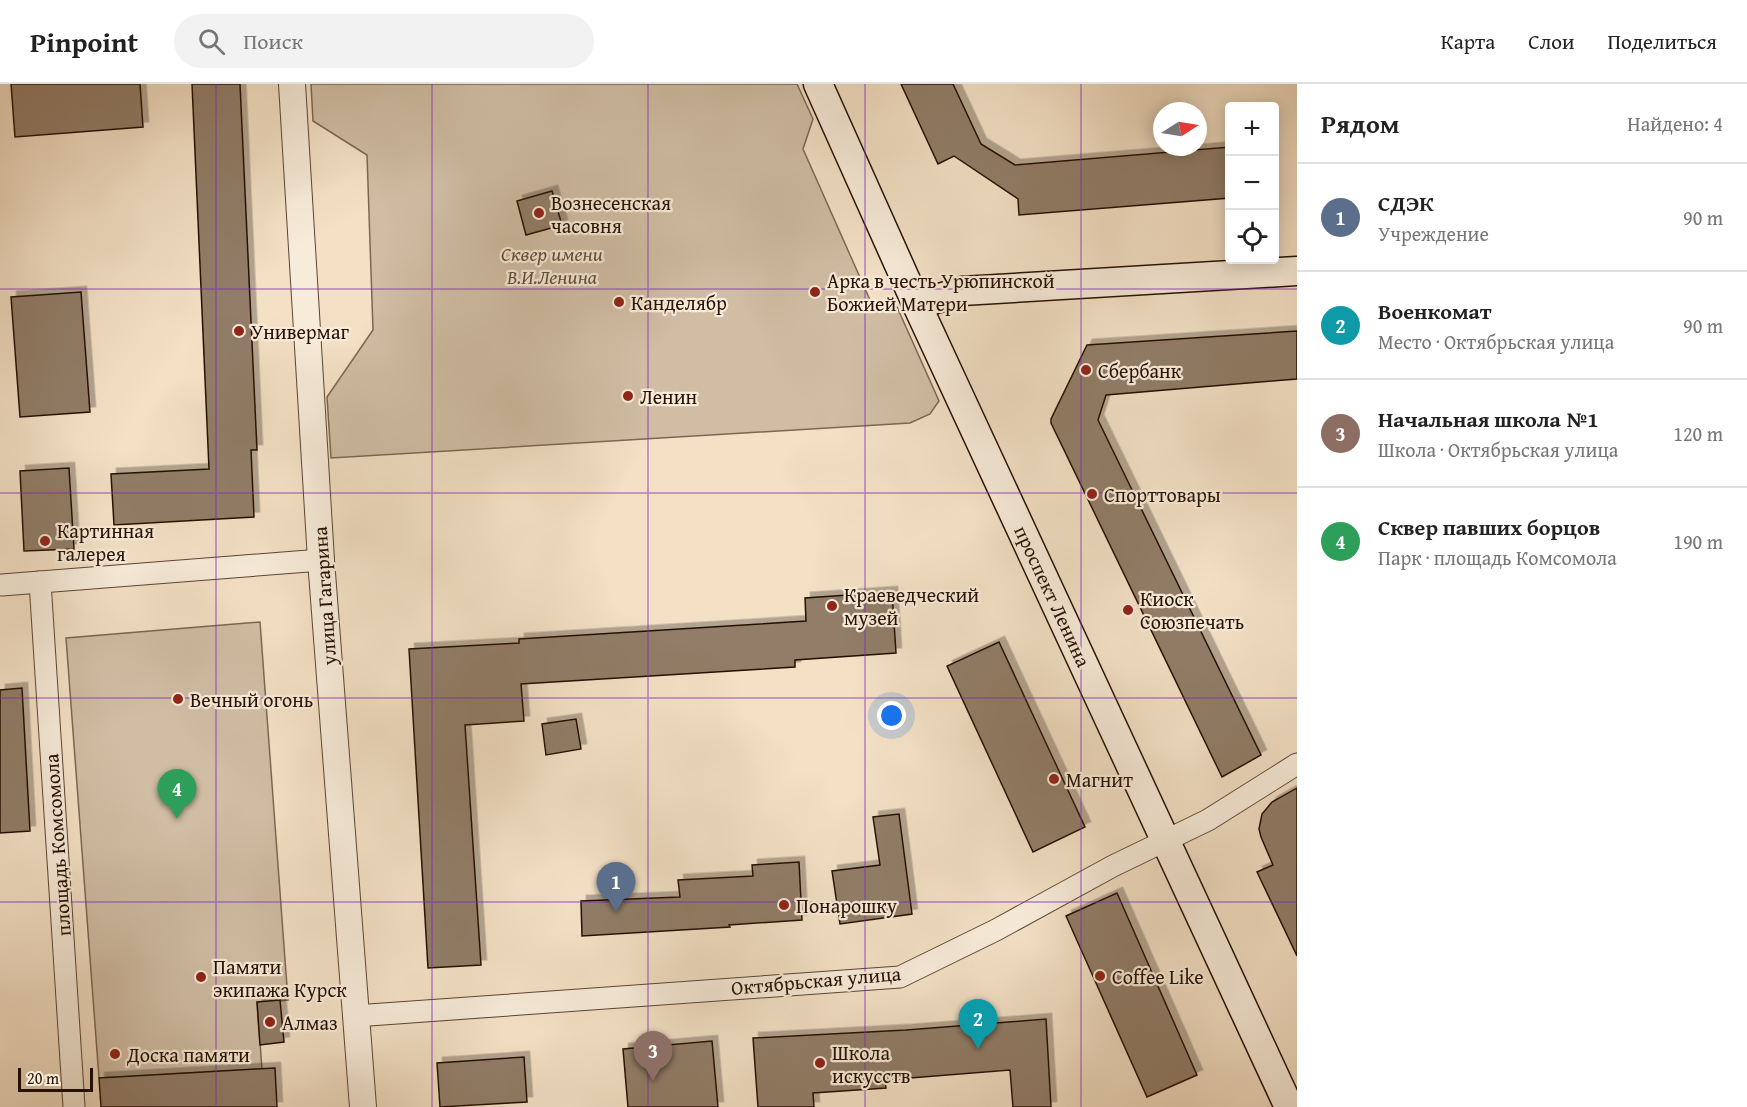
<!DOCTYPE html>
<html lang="ru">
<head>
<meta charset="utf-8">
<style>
	:root { --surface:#fff; --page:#f2f2f2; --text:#222; --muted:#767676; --line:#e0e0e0; --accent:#8f2418 }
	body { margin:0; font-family:"Gentium Book Plus",serif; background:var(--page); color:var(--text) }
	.controls { position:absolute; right:18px; top:18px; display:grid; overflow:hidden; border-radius:6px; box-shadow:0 3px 15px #0003 }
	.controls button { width:54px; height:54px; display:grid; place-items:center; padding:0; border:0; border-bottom:2px solid var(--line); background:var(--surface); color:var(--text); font:30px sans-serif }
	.compass { position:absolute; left:1153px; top:18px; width:54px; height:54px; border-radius:50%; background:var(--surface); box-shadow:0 3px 15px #0003; rotate:78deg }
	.scale { position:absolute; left:18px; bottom:15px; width:75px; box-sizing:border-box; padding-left:6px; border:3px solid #271102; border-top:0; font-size:16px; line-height:21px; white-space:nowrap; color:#271102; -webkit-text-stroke:4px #f7ebd9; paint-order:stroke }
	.you { position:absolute; left:892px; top:632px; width:21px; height:21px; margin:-15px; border:4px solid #fff; border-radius:50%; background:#1a73e8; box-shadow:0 0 0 9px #1a73e833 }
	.badge { display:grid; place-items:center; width:39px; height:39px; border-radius:50%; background:var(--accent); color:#fff; font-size:20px; font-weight:700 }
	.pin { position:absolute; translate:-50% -50px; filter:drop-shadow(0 2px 3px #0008) }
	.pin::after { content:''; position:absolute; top:32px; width:21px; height:18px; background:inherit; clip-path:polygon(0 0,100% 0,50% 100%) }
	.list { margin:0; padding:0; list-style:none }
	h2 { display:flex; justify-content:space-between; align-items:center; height:78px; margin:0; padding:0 24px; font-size:26px }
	h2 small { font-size:20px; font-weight:400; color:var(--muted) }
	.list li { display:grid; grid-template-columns:39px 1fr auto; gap:18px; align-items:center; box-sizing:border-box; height:108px; padding:0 24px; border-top:2px solid var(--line) }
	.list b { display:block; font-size:22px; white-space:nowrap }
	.list p { margin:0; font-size:20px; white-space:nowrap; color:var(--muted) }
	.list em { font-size:20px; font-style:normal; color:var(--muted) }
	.icon { flex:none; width:33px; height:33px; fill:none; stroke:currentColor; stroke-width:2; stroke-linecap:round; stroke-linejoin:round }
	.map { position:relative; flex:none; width:1297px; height:1023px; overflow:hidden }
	header { display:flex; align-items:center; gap:36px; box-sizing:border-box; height:84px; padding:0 30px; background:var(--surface); border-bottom:2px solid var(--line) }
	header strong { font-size:28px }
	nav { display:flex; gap:33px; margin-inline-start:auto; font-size:21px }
	.search { width:420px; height:54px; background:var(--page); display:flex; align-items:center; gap:15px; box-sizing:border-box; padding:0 21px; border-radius:33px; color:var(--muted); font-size:22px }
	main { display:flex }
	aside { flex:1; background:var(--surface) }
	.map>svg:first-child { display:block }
	.green { fill:#d0bda4; stroke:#7c6753; stroke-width:1.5 }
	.building { fill:#917d67; stroke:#271102; stroke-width:1.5; filter:url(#shadow) }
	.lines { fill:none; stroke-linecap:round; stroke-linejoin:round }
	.minor-casing { stroke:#5a4533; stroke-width:23 }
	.tertiary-casing { stroke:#5a4533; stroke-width:28 }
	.secondary-casing { stroke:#271102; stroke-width:31 }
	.minor { stroke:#f7ebd9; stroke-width:21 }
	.tertiary { stroke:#f7ebd9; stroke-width:26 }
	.secondary { stroke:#f7ebd9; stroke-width:28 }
	.grid { fill:none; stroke:#7b2cbf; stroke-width:1.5; stroke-opacity:0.55 }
	.poi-dot { fill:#8f2418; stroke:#f7ebd9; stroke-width:2 }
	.labels { text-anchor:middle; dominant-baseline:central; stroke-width:4.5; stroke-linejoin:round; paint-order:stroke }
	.poi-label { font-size:20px; fill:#271102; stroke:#f7ebd9; text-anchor:start }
	.park-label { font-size:20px; font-style:italic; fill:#624d3b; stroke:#f7ebd9 }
	.street-label { font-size:20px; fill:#271102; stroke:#f7ebd9 }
</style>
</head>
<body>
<header>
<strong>Pinpoint</strong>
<div class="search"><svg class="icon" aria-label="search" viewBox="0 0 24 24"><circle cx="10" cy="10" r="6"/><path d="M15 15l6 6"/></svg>Поиск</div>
<nav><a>Карта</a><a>Слои</a><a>Поделиться</a></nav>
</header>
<main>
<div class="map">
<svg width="1297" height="1023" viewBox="0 0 1297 1023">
	<defs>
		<filter id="shadow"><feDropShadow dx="5.5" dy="-5.5" stdDeviation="0" flood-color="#0004"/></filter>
	</defs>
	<rect width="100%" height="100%" fill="#f3e0c5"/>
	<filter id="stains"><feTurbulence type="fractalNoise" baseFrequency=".00333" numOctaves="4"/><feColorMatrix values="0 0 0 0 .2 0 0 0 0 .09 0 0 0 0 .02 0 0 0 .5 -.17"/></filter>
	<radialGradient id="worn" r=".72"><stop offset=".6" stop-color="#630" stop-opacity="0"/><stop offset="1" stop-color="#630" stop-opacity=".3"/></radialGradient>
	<!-- green -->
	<g class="green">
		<path d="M 311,0 L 797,0 L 813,35 L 803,65 L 874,225 L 897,223 L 939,317 L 930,330 L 910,339 L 331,374 L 327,313 L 373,246 L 367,71 L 313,37 Z"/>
		<path d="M 260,538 L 288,916 L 257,919 L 262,985 L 99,994 L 66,554 Z"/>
	</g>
	<!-- building -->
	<g class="building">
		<path d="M 11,0 L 140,0 L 143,43 L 15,53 Z"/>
		<path d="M 192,0 L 240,0 L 257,366 L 251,366 L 254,433 L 114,441 L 111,390 L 209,385 Z"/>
		<path d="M 901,0 L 953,0 L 981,60 L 1015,81 L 1230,63 L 1230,114 L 1019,131 L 1018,115 L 954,72 L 938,80 Z"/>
		<path d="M 552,107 L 562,141 L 526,151 L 517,117 Z"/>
		<path d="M 81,208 L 90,328 L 20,333 L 11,213 Z"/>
		<path d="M 1297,247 L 1297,295 L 1106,311 L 1098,336 L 1261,671 L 1222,693 L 1051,339 L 1051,335 L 1087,261 Z"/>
		<path d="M 69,384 L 74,465 L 24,467 L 20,387 Z"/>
		<path d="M 892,508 L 896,569 L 795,576 L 795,583 L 521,600 L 524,637 L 465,641 L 481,881 L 428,884 L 409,565 L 519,559 L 519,555 L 806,537 L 805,514 Z"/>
		<path d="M 999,558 L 1085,743 L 1033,768 L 947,582 Z"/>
		<path d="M 22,604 L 30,747 L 0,749 L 0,606 Z"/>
		<path d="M 576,635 L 581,665 L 546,671 L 542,640 Z"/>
		<path d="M 1297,704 L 1297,872 L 1257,788 L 1273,781 L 1261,753 L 1259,745 L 1262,730 L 1272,718 Z"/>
		<path d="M 899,730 L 912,830 L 840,840 L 832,787 L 880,781 L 873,733 Z"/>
		<path d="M 799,778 L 802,836 L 729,841 L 730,843 L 582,852 L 581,817 L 680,813 L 678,796 L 753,792 L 752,781 Z"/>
		<path d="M 1117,809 L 1197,991 L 1147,1013 L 1066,832 Z"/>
		<path d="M 280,916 L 284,958 L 260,961 L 257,918 Z"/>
		<path d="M 1046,935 L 1051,1023 L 1013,1023 L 1010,986 L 885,996 L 886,1004 L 813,1009 L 814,1023 L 758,1023 L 753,954 L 906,946 Z"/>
		<path d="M 712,957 L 718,1023 L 628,1023 L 623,965 Z"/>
		<path d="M 524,973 L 527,1018 L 440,1023 L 437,979 Z"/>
		<path d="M 275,984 L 277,1023 L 101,1023 L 99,994 Z"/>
	</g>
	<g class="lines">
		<!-- minor casing -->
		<g class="minor-casing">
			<g id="minor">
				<path d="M 40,498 L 74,1023"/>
				<path d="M 2,501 L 321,476"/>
				<path d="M 355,932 L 900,893 L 996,846 L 1113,782 L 1208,736 L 1297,680"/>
			</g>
		</g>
		<!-- tertiary casing -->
		<g class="tertiary-casing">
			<path id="tertiary" d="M 292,0 L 321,476 L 363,1023"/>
		</g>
		<!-- secondary casing -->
		<g class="secondary-casing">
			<g id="secondary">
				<path d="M 818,0 L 917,221 L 1289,1023"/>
				<path d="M 917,221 L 962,207 L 1297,187"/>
			</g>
		</g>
		<!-- minor -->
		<use href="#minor" class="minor"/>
		<!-- tertiary -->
		<use href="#tertiary" class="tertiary"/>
		<!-- secondary -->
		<use href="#secondary" class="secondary"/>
	</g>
	<!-- grid -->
	<path class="grid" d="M 216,0 L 216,1023M 432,0 L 432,1023M 648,0 L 648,1023M 865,0 L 865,1023M 1081,0 L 1081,1023M 0,205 L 1297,205M 0,409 L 1297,409M 0,614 L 1297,614M 0,818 L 1297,818"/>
	<!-- markers -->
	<g class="poi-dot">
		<circle cx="539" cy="129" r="6"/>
		<circle cx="815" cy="208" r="6"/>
		<circle cx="619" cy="218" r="6"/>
		<circle cx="239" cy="247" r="6"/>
		<circle cx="1086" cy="286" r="6"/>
		<circle cx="628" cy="312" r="6"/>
		<circle cx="1092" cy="410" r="6"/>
		<circle cx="45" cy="457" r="6"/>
		<circle cx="832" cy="522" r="6"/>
		<circle cx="1128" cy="526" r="6"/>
		<circle cx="178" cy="615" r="6"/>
		<circle cx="1054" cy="695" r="6"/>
		<circle cx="784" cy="821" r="6"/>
		<circle cx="1100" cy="892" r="6"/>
		<circle cx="201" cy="893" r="6"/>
		<circle cx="270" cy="938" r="6"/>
		<circle cx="115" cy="970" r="6"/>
		<circle cx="820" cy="979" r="6"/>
	</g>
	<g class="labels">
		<!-- poi labels -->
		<g class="poi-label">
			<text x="551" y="118">Вознесенская<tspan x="551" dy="23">часовня</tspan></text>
			<text x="827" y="196">Арка в честь Урюпинской<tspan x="827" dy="23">Божией Матери</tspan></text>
			<text x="631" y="218">Канделябр</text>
			<text x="251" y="247">Универмаг</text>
			<text x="1098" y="286">Сбербанк</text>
			<text x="640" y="312">Ленин</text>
			<text x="1104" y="410">Спорттовары</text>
			<text x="57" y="446">Картинная<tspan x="57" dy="23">галерея</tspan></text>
			<text x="844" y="510">Краеведческий<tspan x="844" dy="23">музей</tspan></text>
			<text x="1140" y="514">Киоск<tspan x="1140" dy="23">Союзпечать</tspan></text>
			<text x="190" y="615">Вечный огонь</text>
			<text x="1066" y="695">Магнит</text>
			<text x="796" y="821">Понарошку</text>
			<text x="213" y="882">Памяти<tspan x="213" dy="23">экипажа Курск</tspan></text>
			<text x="1112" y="892">Coffee Like</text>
			<text x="282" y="938">Алмаз</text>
			<text x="832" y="968">Школа<tspan x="832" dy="23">искусств</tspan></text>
			<text x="127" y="970">Доска памяти</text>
		</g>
		<!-- park labels -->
		<g class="park-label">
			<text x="552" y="169">Сквер имени<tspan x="552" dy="23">В.И.Ленина</tspan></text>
		</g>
		<!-- street labels -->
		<g class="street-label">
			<text transform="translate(324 512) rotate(-94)">улица Гагарина</text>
			<text transform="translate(1053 512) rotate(65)">проспект Ленина</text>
			<text transform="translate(57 761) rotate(-94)">площадь Комсомола</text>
			<text transform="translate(816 896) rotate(-5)">Октябрьская улица</text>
		</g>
	</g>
	<rect width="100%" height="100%" filter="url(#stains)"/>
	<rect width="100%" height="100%" fill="url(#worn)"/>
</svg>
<div class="controls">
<button>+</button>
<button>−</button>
<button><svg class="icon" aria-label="locate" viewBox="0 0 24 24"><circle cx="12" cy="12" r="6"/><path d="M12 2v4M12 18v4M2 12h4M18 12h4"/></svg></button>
</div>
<svg class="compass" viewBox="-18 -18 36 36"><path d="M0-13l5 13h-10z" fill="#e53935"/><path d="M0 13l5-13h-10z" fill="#767676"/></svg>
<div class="scale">20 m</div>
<div class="you"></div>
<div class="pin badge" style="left:616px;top:828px;background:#5c6f8a">1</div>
<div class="pin badge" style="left:978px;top:965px;background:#0f9aa8">2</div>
<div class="pin badge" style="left:653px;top:997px;background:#8d6e63">3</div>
<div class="pin badge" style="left:177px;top:735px;background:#2e9e5b">4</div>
</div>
<aside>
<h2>Рядом<small>Найдено: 4</small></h2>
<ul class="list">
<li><span class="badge" style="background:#5c6f8a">1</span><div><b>СДЭК</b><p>Учреждение</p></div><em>90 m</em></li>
<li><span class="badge" style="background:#0f9aa8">2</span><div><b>Военкомат</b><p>Место · Октябрьская улица</p></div><em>90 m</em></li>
<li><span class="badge" style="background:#8d6e63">3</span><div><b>Начальная школа №1</b><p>Школа · Октябрьская улица</p></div><em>120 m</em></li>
<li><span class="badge" style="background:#2e9e5b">4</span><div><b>Сквер павших борцов</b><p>Парк · площадь Комсомола</p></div><em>190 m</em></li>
</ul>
</aside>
</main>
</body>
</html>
